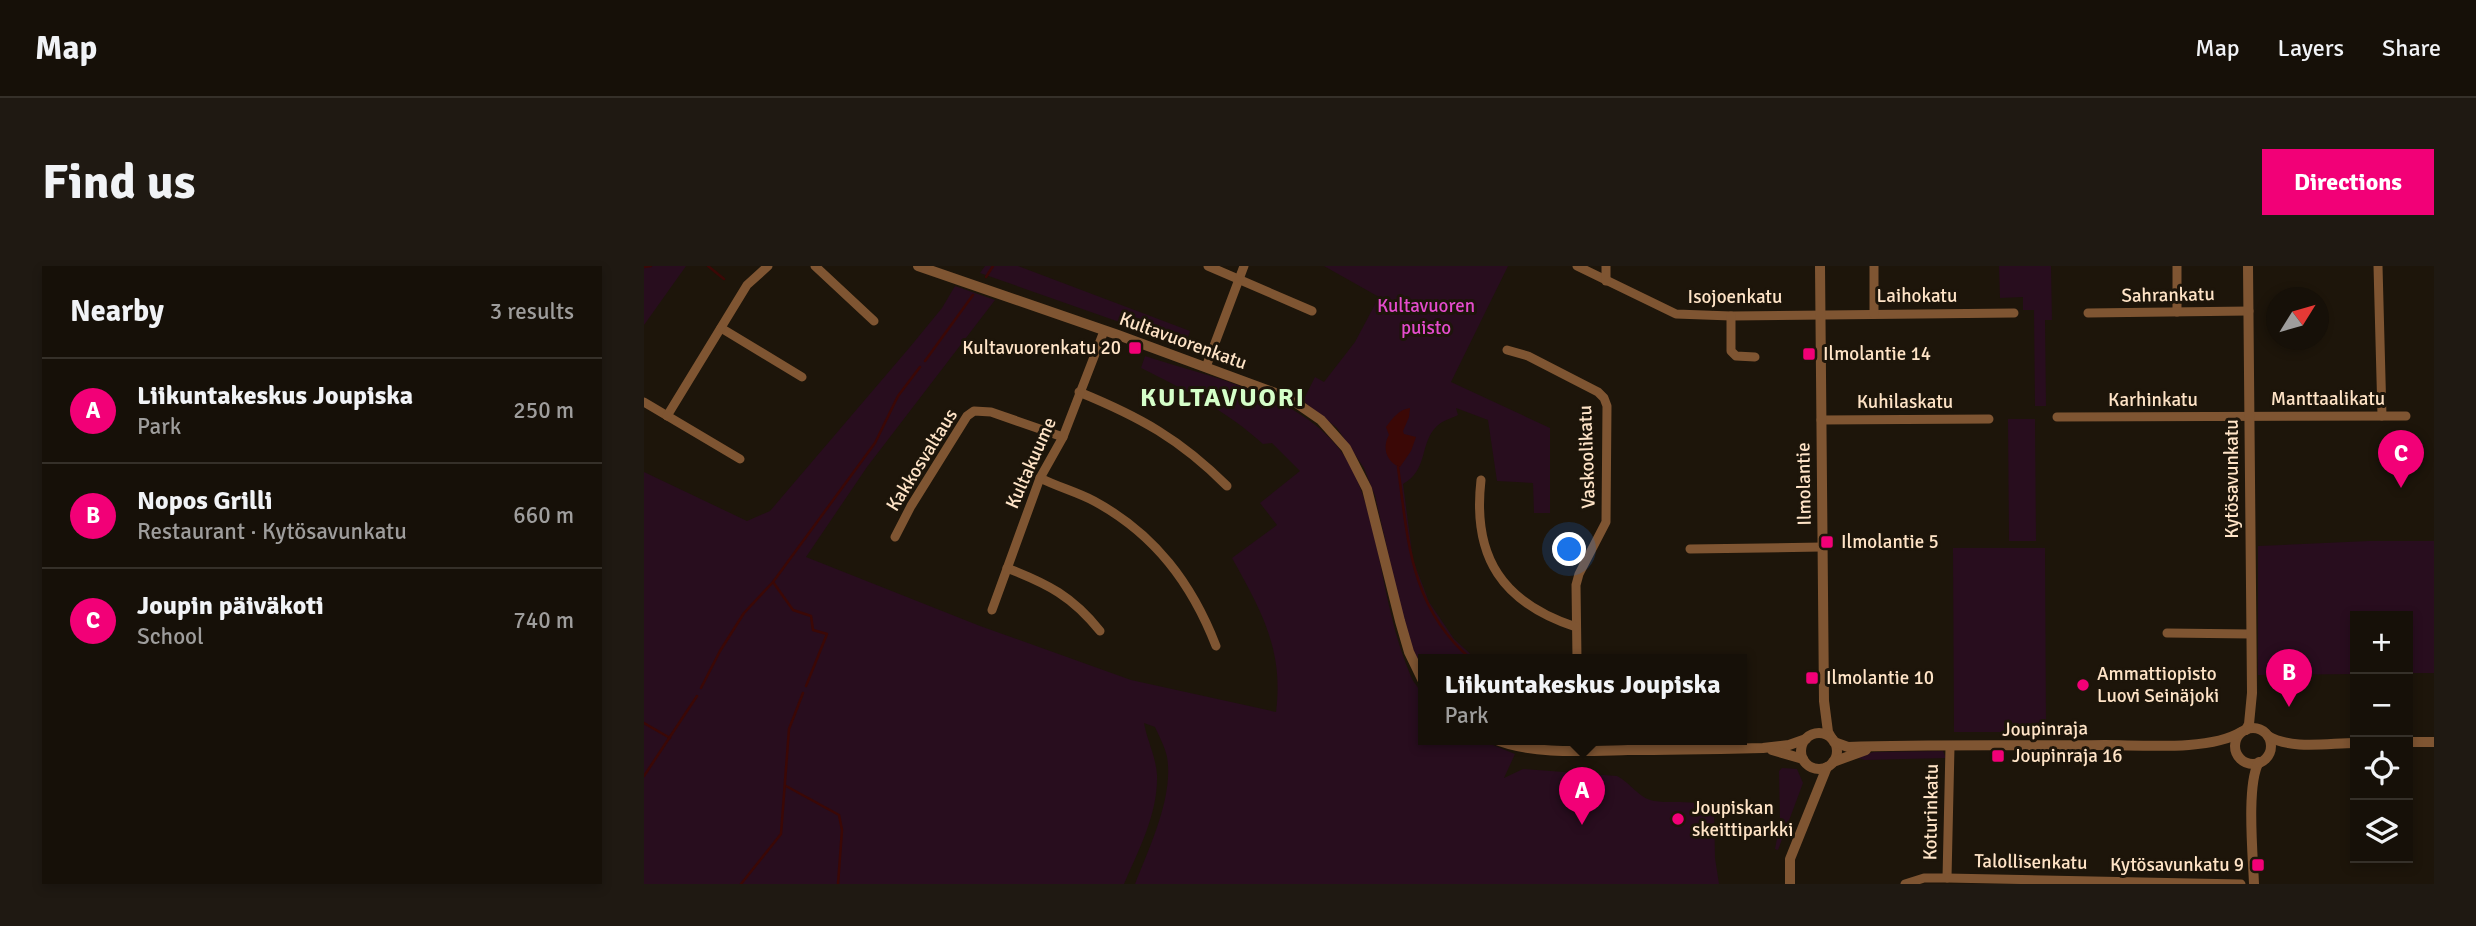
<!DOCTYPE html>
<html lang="en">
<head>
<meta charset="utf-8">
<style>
	:root { --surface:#161008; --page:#1f1912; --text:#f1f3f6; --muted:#9e9d9c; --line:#353029; --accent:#f20077 }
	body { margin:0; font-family:Signika,sans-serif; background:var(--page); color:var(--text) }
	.controls { position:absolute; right:21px; bottom:21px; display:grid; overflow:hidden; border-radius:0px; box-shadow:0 4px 10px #0003 }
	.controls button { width:63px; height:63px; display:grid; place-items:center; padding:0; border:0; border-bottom:2px solid var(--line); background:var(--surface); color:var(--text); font:35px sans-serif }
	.compass { position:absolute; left:1622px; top:21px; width:63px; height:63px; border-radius:50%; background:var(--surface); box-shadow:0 4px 10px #0003; rotate:53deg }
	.you { position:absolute; left:926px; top:284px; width:24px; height:24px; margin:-18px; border:5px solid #fff; border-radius:50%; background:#1a73e8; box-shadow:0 0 0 10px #1a73e833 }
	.badge { display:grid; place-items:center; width:46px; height:46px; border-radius:50%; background:var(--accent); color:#fff; font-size:23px; font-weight:700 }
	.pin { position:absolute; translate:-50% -58px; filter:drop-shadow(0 2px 4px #0008) }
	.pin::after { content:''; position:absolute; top:37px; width:24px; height:21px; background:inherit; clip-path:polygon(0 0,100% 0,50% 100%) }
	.popup { position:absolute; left:774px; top:388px; width:329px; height:91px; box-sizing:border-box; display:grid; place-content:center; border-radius:0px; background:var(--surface); filter:drop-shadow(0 2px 5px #0005); font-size:23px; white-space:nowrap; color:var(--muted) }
	.popup b { font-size:26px; color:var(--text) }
	.popup::after { content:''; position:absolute; left:50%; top:100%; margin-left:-14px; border:14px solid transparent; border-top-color:var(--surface) }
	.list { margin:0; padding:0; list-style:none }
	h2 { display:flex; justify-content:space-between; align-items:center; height:91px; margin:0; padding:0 28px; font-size:30px }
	h2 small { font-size:23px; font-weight:400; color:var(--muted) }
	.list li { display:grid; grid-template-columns:46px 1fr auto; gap:21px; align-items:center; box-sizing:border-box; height:105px; padding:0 28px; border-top:2px solid var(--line) }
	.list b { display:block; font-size:26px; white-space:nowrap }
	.list p { margin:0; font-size:23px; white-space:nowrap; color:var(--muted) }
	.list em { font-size:23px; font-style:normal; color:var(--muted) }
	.icon { flex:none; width:38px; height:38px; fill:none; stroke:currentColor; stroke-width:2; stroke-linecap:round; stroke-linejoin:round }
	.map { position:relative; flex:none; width:1790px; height:618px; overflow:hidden; border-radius:0px }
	header { display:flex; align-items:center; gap:42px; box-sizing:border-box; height:98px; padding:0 35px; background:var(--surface); border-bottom:2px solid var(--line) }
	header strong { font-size:33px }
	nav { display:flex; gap:38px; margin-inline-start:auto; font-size:24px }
	.intro { display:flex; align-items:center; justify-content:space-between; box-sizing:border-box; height:168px; padding:0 42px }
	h1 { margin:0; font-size:49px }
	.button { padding:18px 32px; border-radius:0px; background:var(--accent); color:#fff; font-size:24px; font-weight:700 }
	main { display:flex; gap:42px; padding:0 42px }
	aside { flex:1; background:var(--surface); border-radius:0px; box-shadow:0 4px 10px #0003 }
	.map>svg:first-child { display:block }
	.green { fill:#280d1e }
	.water { fill:#3b0806 }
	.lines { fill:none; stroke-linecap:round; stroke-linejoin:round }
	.stream { stroke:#3b0806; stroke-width:2.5 }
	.minor { stroke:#7f5532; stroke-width:9 }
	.tertiary { stroke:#7f5532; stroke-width:10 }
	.poi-dot { fill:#f20077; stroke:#1d150a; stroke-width:2.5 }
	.labels { text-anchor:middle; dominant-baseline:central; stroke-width:6; stroke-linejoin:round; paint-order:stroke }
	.street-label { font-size:19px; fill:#ffe4c7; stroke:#1d150a }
	.park-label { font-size:19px; fill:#e54ccd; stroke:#1d150a }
	.poi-label { font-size:19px; fill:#ffe4c7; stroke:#1d150a; text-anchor:start }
	.district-label { font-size:26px; font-weight:bold; letter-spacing:2px; fill:#d5ffc9; stroke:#1d150a }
</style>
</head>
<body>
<header>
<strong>Map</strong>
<nav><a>Map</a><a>Layers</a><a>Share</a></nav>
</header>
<div class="intro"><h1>Find us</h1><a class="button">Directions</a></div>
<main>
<aside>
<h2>Nearby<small>3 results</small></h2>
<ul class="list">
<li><span class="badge">A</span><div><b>Liikuntakeskus Joupiska</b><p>Park</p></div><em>250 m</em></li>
<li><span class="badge">B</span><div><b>Nopos Grilli</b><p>Restaurant · Kytösavunkatu</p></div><em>660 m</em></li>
<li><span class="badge">C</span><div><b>Joupin päiväkoti</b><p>School</p></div><em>740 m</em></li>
</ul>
</aside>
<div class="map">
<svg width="1790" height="618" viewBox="0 0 1790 618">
	<rect width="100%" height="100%" fill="#1d150a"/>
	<!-- green -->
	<g class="green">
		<path d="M 0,0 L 42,0 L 0,59 Z"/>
		<path d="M 341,0 L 374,0 L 546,65 L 541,79 L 336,7 Z"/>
		<path d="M 680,0 L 864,0 L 807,116 L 906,162 L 906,247 L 890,247 L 889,217 L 853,215 L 844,154 L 812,142 L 814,149 C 808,152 798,155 793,160 C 775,177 785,203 759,218 L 769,294 L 785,336 L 810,373 L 832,393 L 779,393 L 779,407 L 764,373 L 731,230 L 720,202 L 693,162 L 659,135 L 671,111 L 680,116 L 711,76 L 735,31 Z"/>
		<path d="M 1355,0 L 1407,0 L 1408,54 L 1401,54 L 1402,140 L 1391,140 L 1390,44 L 1379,44 L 1379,31 L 1356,32 Z"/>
		<path d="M 311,20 L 351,34 L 223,201 L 162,291 L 336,360 L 487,414 L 632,446 C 640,384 617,344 588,292 L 633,259 L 616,237 L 656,205 L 628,177 L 619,178 C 583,145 541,124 497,102 L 501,90 C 574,114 677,132 711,209 C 730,252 736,302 747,348 C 752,370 759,392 768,413 C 771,419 778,424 779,431 C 781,444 779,460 779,473 L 834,473 L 871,488 L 860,512 L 879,503 L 973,510 C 987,517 994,532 1010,535 C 1029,538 1054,532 1070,544 L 1071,592 L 1075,618 L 491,618 C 505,582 530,530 523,491 C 521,481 515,470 511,461 L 500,457 C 503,474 512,491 513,509 C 514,548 495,583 480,618 L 0,618 L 0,206 L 103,255 L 126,245 L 266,81 L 298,42 Z"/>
		<path d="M 1364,153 L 1391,153 L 1392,275 L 1365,275 Z"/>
		<path d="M 1725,275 L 1790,275 L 1790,407 L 1764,407 L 1764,350 L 1711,350 L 1711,408 L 1614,409 L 1614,280 Z"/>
		<path d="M 1309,282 L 1401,282 L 1402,466 L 1310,466 Z"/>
		<path d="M 1299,485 L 1302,492 L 1221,494 L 1210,491 L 1230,486 Z"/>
		<path d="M 1138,502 L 1153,503 L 1159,517 L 1134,584 L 1131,583 L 1136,558 L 1135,505 Z"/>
	</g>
	<!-- water -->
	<path class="water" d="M 766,142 L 765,151 L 759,165 L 760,168 L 772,171 L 767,185 L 756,201 C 742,196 738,181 745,169 L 742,161 C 749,152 754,144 766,142 Z"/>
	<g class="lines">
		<!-- stream -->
		<g class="stream">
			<path d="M 64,0 L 80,13"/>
			<path d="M 0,1 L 7,0"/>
			<path d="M 342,11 L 349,0"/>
			<path d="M 281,95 L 329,29"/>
			<path d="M 754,201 C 764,274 766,341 827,393"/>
			<path d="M 129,316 L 149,344 L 167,350 L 169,364 L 183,368 L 162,420"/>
			<path d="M 57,422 L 76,385 L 100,347 L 129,316 L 231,177 L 254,130 L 276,101"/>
			<path d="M 0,457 L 26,472"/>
			<path d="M 0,510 L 53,430"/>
			<path d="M 142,520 L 195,549 L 198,564 L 194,618"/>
			<path d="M 97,618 L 137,568 L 145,463 L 159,427"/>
		</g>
		<!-- minor -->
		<g class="minor">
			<path d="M 171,0 L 230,55"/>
			<path d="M 564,0 L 668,45"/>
			<path d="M 933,0 L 1032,48 L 1087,50 L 1370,47"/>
			<path d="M 1230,0 L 1230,48"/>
			<path d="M 1533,0 L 1533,46"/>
			<path d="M 1734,0 L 1738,150"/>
			<path d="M 962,15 L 962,0"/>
			<path d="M 1444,47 L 1605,45"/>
			<path d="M 1087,50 L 1087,85 L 1092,90 L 1111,91"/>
			<path d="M 77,62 L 158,111"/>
			<path d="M 863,84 L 884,90 L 954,126 L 960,132 L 963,140 L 962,256 L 935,308 L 932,319 L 933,393"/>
			<path d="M 562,101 L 600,0"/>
			<path d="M 435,126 C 496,151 536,173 583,220"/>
			<path d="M 0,136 L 96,193"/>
			<path d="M 23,150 L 103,19 L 124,0"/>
			<path d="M 1413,151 L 1762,150"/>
			<path d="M 1177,154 L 1345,153"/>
			<path d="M 396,212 C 414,221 433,226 450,235 C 511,268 548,318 572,380"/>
			<path d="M 837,214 C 828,292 859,337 932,361"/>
			<path d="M 251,271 L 267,240 L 323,150 L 330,145 L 347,146 L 419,171"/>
			<path d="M 1046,283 L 1178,281"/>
			<path d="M 363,302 C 404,318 428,330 456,365"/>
			<path d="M 348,344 L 396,212 L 419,171 L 460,65"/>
			<path d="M 1523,367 L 1607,368"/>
			<path d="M 934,473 L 935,485"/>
			<path d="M 1303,612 L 1306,481"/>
			<path d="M 1261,618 L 1280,612 L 1303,612 L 1597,618"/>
		</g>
		<!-- tertiary -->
		<g class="tertiary">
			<path d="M 274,0 L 474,69 L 645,132 L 677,154 L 702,182 L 723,223 L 756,355 L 765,386 L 779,415"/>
			<path d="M 1176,0 L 1180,435 L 1184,466 L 1188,473"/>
			<circle cx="1609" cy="480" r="18"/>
			<path d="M 1602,464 L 1605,458 L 1608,427 L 1604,0"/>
			<circle cx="1175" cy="485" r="18"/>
			<path d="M 1624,470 C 1647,484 1685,477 1711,477"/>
			<path d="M 850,473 C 887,489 943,485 984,484 C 1029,484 1074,483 1119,482 L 1145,479 L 1162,473"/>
			<path d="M 1190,476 L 1204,481 C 1290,478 1375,480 1461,479 C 1498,479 1566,485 1597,466"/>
			<path d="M 1764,476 L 1790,476"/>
			<path d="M 1128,484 L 1159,493"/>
			<path d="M 1189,496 L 1222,484"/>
			<path d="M 1146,618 L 1146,593 L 1183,501"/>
			<path d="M 1610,618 C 1609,590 1602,518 1615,496"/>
		</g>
	</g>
	<!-- markers -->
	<g class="poi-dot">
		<rect x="484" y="75" width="14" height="14" rx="3.5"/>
		<rect x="1158" y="81" width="14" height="14" rx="3.5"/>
		<rect x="1176" y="269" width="14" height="14" rx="3.5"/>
		<rect x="1161" y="405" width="14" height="14" rx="3.5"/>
		<circle cx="1439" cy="419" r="7"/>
		<rect x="1347" y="483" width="14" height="14" rx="3.5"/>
		<circle cx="1034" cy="553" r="7"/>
		<rect x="1607" y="592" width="14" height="14" rx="3.5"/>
	</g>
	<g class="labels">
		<!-- street labels -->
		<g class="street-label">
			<text transform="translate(1524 29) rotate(-1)">Sahrankatu</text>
			<text x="1273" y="30">Laihokatu</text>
			<text x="1091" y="31">Isojoenkatu</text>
			<text transform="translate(539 75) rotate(20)">Kultavuorenkatu</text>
			<text x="1684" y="133">Manttaalikatu</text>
			<text x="1509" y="134">Karhinkatu</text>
			<text x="1261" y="136">Kuhilaskatu</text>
			<text transform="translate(943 191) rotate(-92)">Vaskoolikatu</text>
			<text transform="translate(278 194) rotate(-58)">Kakkosvaltaus</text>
			<text transform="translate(387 197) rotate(-66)">Kultakuume</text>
			<text transform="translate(1588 213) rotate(-90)">Kytösavunkatu</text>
			<text transform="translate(1160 218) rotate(-91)">Ilmolantie</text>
			<text transform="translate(1401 463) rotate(-1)">Joupinraja</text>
			<text transform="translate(1287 546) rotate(-89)">Koturinkatu</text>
			<text transform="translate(1387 596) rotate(1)">Talollisenkatu</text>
		</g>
		<!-- park labels -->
		<g class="park-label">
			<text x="782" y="40">Kultavuoren<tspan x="782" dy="22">puisto</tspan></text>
		</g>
		<!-- poi labels -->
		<g class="poi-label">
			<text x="477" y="82" text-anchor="end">Kultavuorenkatu 20</text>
			<text x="1179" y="88">Ilmolantie 14</text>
			<text x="1197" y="276">Ilmolantie 5</text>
			<text x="1453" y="408">Ammattiopisto<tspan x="1453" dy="22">Luovi Seinäjoki</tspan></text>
			<text x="1182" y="412">Ilmolantie 10</text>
			<text x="1368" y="490">Joupinraja 16</text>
			<text x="1048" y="542">Joupiskan<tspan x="1048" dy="22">skeittiparkki</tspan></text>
			<text x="1600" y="599" text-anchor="end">Kytösavunkatu 9</text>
		</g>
		<!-- district labels -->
		<g class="district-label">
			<text x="579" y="132">KULTAVUORI</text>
		</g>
	</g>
</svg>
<div class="controls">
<button>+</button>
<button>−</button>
<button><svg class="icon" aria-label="locate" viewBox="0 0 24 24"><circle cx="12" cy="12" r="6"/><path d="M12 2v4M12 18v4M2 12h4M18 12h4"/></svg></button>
<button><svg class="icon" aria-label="layers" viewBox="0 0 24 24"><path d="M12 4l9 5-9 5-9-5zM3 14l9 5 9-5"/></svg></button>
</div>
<svg class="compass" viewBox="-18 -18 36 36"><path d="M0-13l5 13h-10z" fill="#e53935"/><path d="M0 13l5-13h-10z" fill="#9e9d9c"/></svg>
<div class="you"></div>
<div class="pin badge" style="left:938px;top:559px">A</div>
<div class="popup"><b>Liikuntakeskus Joupiska</b>Park</div>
<div class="pin badge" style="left:1645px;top:441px">B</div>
<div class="pin badge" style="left:1757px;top:222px">C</div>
</div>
</main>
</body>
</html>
